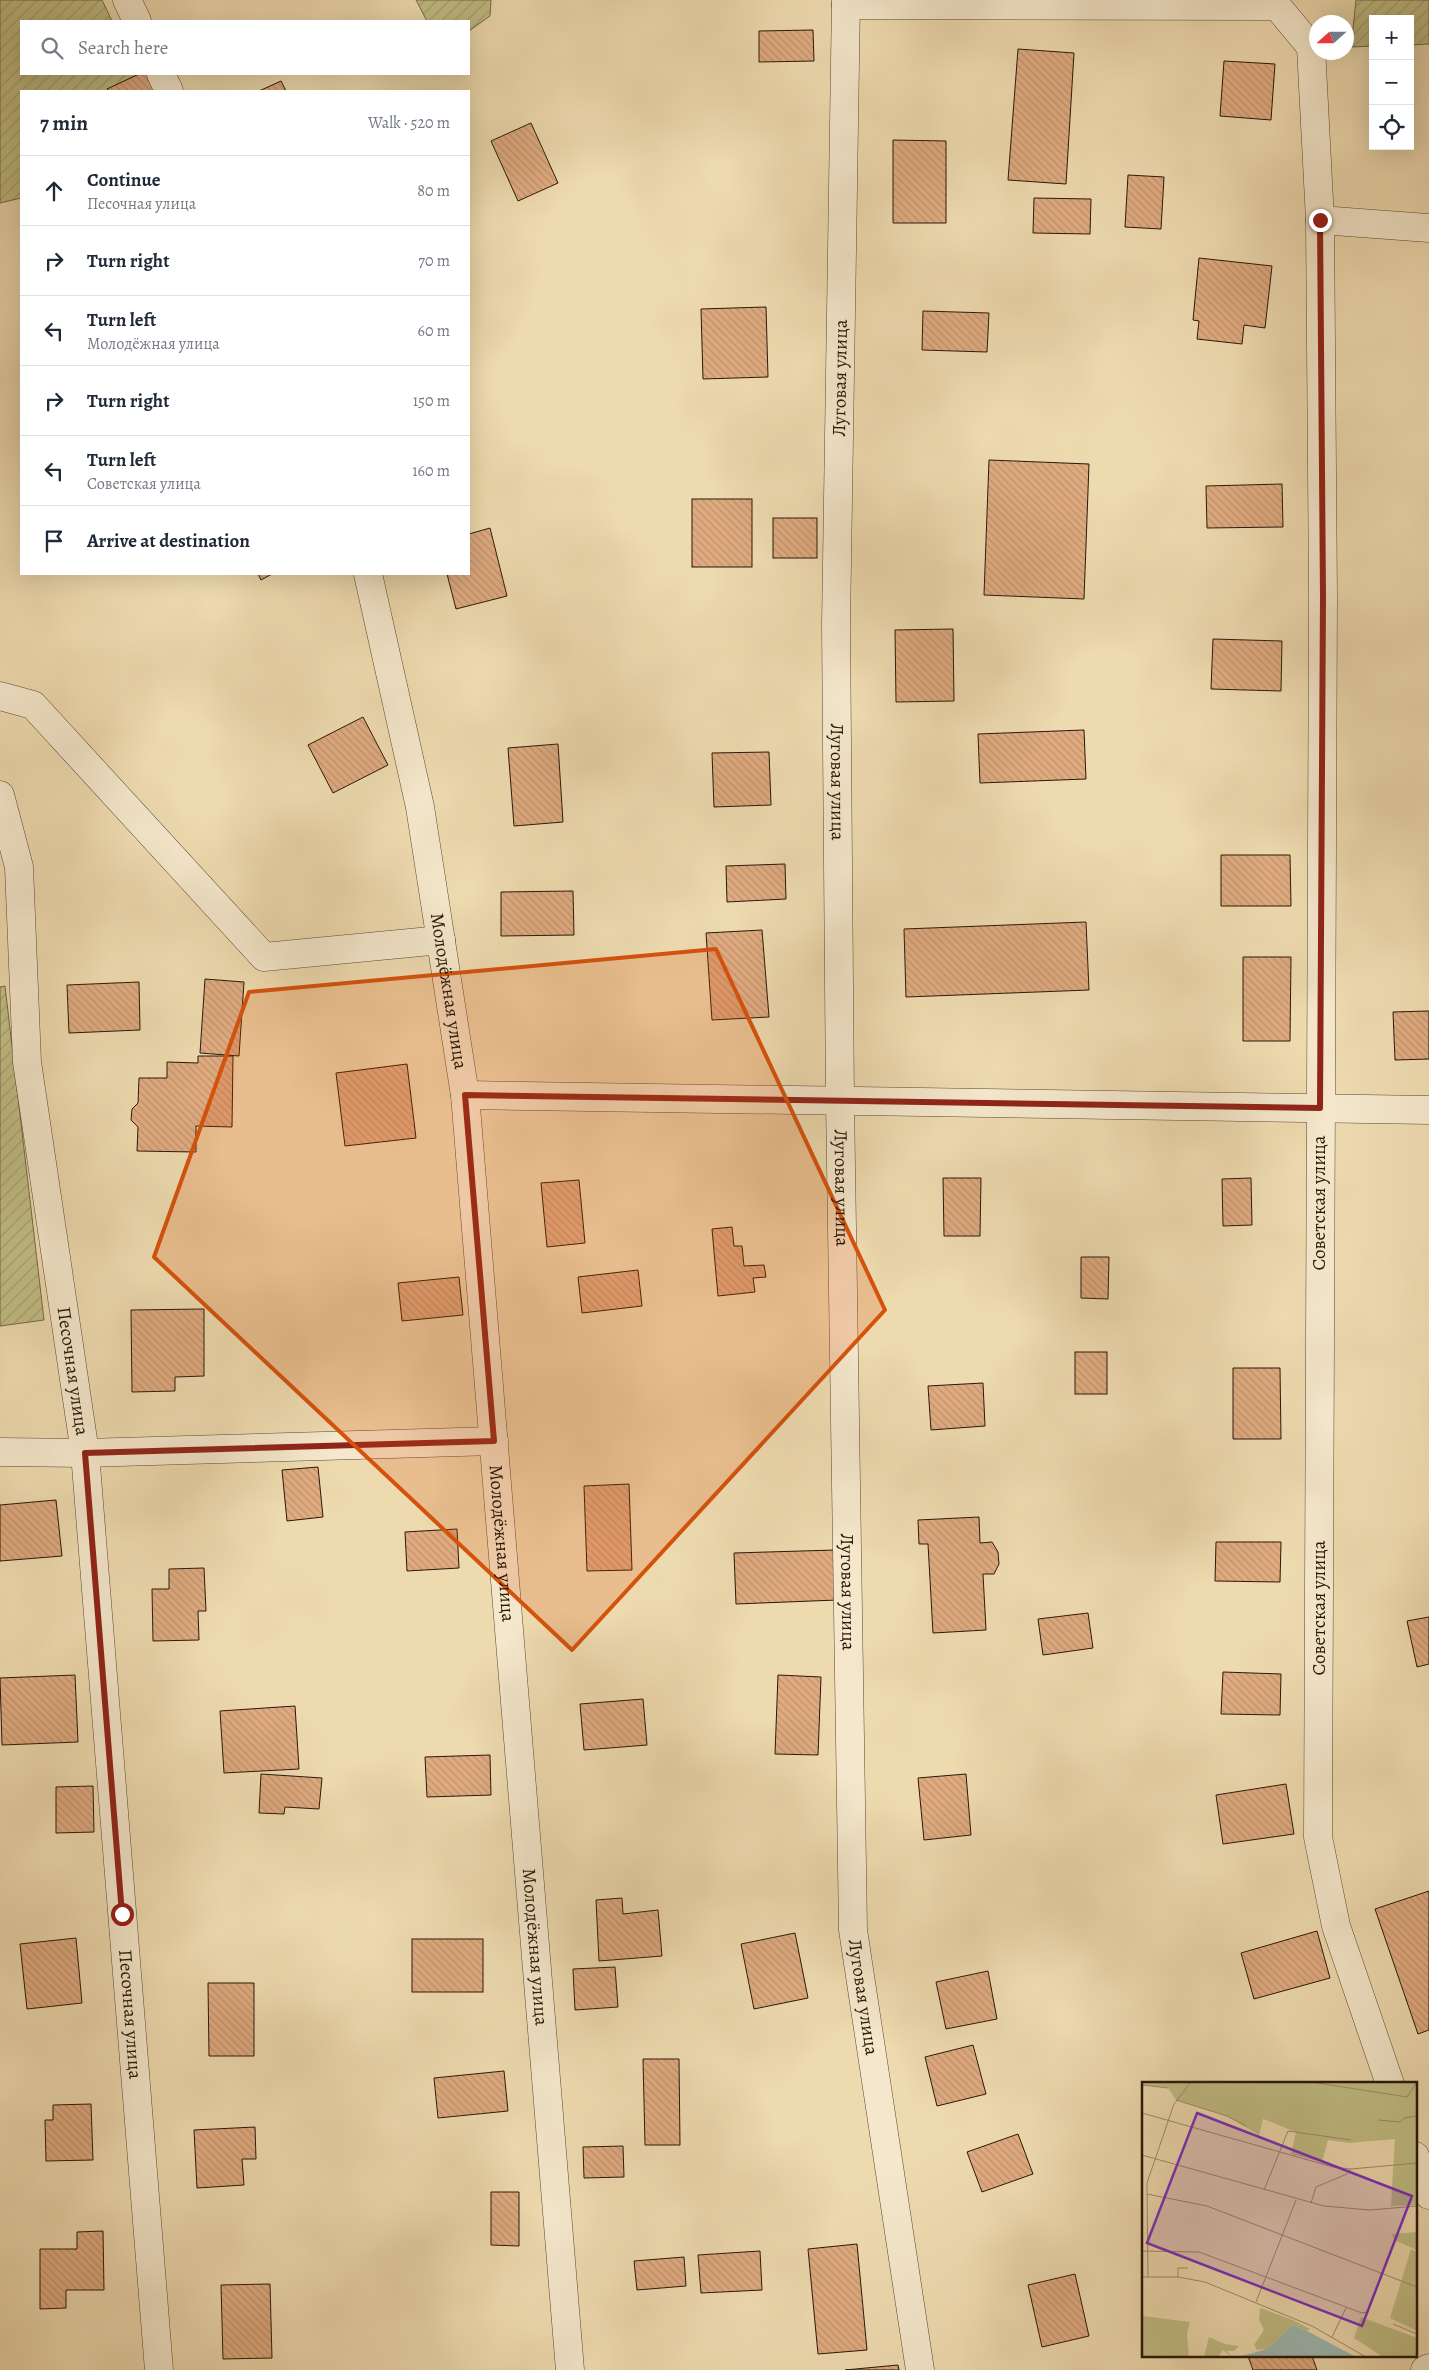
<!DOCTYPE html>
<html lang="en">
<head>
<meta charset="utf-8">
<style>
	:root { --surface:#fff; --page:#f2f2f3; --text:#1f2937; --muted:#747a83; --line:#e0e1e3 }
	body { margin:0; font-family:Alegreya,serif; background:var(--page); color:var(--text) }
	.controls { position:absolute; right:15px; top:15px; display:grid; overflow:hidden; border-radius:0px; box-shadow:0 5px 20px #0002 }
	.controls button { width:45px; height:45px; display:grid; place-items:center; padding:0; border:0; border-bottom:1px solid var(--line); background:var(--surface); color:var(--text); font:25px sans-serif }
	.compass { position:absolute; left:1309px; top:15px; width:45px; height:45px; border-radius:50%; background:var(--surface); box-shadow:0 5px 20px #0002; rotate:249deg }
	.stop { position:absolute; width:15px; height:15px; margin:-11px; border:4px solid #8f2418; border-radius:50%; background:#fff }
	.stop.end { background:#8f2418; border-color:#fff; box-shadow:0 1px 5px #0008 }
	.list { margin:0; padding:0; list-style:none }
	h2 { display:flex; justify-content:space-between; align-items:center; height:65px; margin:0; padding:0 20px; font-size:21px }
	h2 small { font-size:16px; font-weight:400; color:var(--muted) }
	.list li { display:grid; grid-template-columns:32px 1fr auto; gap:15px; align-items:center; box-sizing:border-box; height:70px; padding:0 20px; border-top:1px solid var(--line) }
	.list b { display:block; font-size:19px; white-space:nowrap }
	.list p { margin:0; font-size:16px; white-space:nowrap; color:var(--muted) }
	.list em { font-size:16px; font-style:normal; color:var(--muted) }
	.icon { flex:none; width:28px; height:28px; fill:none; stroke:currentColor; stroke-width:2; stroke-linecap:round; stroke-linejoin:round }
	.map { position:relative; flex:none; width:1429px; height:2370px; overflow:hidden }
	.search { position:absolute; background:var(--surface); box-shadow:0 5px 20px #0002; left:20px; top:20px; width:450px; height:55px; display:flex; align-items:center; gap:12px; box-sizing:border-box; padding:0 18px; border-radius:0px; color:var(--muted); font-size:19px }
	.panel { position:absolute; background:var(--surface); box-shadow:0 5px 20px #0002; left:20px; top:90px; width:450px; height:485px; border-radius:0px }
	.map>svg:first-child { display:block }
	.garden { fill:url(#garden-furrows); stroke:#756a46 }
	.building { fill:url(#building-back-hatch); stroke:#291808 }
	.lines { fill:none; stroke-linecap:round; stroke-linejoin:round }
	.minor-casing { stroke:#5a4832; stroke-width:29 }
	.minor { stroke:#f4e7cb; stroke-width:28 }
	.route { stroke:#8f2418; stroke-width:6 }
	.marked { fill:#d5520c; fill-opacity:0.2; stroke:#d5520c; stroke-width:4; stroke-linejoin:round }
	.labels { text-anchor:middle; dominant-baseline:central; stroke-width:5; stroke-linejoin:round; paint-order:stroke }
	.street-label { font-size:19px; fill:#291808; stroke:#f4e7cb }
	.inset-road { fill:none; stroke:#9f8c6c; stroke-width:1 }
	.view { fill:#7b2cbf; fill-opacity:0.15; stroke:#7b2cbf; stroke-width:2.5 }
	.inset-edge { fill:none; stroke:#291808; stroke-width:2.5 }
</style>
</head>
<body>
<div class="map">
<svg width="1429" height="2370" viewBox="0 0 1429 2370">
	<defs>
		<pattern id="garden-furrows" width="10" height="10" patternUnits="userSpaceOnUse" patternTransform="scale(1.25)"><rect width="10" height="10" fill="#c1bd85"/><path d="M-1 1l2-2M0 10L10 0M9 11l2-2" fill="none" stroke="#a6a271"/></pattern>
		<pattern id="building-back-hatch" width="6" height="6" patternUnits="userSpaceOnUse" patternTransform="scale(1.25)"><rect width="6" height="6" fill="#e0ab81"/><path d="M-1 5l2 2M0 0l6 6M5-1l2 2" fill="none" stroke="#c0926e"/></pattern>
	</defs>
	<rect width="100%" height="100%" fill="#eedaaf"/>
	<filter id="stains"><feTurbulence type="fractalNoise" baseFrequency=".004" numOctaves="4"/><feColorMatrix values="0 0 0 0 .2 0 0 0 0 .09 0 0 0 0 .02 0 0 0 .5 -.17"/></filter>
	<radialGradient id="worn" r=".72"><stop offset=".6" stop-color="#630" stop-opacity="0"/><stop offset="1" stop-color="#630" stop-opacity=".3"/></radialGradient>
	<!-- garden -->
	<g class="garden">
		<path d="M 0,0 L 102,0 L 112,21 L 21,21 L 21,74 L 137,74 L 145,91 L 21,91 L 21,198 L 0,203 Z"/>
		<path d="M 416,0 L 491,0 L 490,16 L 469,31 L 469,21 L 427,21 Z"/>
		<path d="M 1356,0 L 1429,0 L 1429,44 L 1410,45 L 1410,19 L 1373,19 L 1373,46 L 1351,47 Z"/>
		<path d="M 5,986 L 44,1320 L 0,1326 L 0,987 Z"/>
	</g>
	<!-- building -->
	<g class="building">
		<path d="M 813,30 L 814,61 L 759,62 L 759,31 Z"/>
		<path d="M 1018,49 L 1074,53 L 1066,184 L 1008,180 Z"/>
		<path d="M 1224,61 L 1275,64 L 1271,120 L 1220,116 Z"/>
		<path d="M 139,74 L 148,74 L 157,91 L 109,91 L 107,89 Z"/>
		<path d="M 281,81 L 286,91 L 259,91 Z"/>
		<path d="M 531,123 L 558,183 L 518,201 L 491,141 Z"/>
		<path d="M 893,140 L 946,141 L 946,223 L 893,223 Z"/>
		<path d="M 1128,175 L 1164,177 L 1161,229 L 1125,227 Z"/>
		<path d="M 1034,198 L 1091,199 L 1090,234 L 1033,233 Z"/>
		<path d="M 1199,258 L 1272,266 L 1265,328 L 1244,325 L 1242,344 L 1197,339 L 1199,321 L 1193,320 Z"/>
		<path d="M 766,307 L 768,377 L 703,379 L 701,309 Z"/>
		<path d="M 923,311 L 989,313 L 987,352 L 922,350 Z"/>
		<path d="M 989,460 L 1089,464 L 1084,599 L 984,595 Z"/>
		<path d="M 1282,484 L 1283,527 L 1207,528 L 1206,486 Z"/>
		<rect x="692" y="499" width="60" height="68"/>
		<rect x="773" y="518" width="44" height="40"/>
		<path d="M 490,528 L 507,596 L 456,609 L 447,574 L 469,574 L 469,534 Z"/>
		<path d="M 258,574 L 272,574 L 261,580 Z"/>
		<path d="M 953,629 L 954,701 L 896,702 L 895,630 Z"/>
		<path d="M 1213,639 L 1282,641 L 1281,691 L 1211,689 Z"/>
		<path d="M 363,717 L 388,765 L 333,793 L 308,745 Z"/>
		<path d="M 1084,730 L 1086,779 L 980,783 L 978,734 Z"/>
		<path d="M 558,744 L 563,822 L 514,826 L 508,748 Z"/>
		<path d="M 769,752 L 771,805 L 714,807 L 712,753 Z"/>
		<path d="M 1221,855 L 1290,855 L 1291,906 L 1221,906 Z"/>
		<path d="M 785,864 L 786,899 L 727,902 L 726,866 Z"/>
		<path d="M 573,891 L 574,935 L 501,936 L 501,892 Z"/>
		<path d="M 1086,922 L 1089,990 L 906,997 L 904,929 Z"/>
		<path d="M 762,930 L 769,1017 L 712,1020 L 706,933 Z"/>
		<path d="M 1243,957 L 1291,957 L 1290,1041 L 1243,1041 Z"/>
		<path d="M 205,979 L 244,982 L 239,1056 L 200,1053 Z"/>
		<path d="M 139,982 L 140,1030 L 69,1033 L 67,985 Z"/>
		<path d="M 1429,1011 L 1429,1059 L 1395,1060 L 1393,1012 Z"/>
		<path d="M 198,1056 L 233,1056 L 232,1127 L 196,1126 L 196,1152 L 137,1151 L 138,1127 L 131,1120 L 132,1109 L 138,1103 L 139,1078 L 167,1078 L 167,1062 L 198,1063 Z"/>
		<path d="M 407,1064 L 416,1138 L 345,1146 L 336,1073 Z"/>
		<path d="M 943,1178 L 981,1178 L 980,1236 L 944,1236 Z"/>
		<path d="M 1251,1178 L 1252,1225 L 1223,1226 L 1222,1179 Z"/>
		<path d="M 579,1180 L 585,1243 L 547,1247 L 541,1183 Z"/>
		<path d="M 732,1227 L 734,1246 L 742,1246 L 744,1266 L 764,1265 L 766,1277 L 753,1278 L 755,1292 L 718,1296 L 712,1229 Z"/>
		<path d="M 1081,1257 L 1109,1257 L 1108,1299 L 1081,1298 Z"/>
		<path d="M 638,1270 L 642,1306 L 582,1313 L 578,1277 Z"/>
		<path d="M 459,1277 L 463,1315 L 402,1321 L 398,1283 Z"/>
		<path d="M 204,1309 L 204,1376 L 175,1377 L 175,1391 L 132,1392 L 131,1310 Z"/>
		<rect x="1075" y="1352" width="32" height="42"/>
		<path d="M 1233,1368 L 1280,1368 L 1281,1439 L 1233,1439 Z"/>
		<path d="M 983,1383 L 985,1426 L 931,1430 L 928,1386 Z"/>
		<path d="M 318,1467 L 323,1517 L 287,1521 L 282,1470 Z"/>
		<path d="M 629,1484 L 632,1570 L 587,1571 L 584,1486 Z"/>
		<path d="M 56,1500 L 62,1556 L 0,1561 L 0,1505 Z"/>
		<path d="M 979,1517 L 980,1543 L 992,1542 L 998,1552 L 999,1564 L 994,1574 L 983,1574 L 986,1630 L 933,1633 L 928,1544 L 919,1544 L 918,1520 Z"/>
		<path d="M 457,1529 L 459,1568 L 407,1571 L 405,1532 Z"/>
		<path d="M 1216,1542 L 1281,1542 L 1280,1582 L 1215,1581 Z"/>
		<path d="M 835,1550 L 837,1600 L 736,1604 L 734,1553 Z"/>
		<path d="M 204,1568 L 206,1611 L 198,1611 L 199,1640 L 153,1641 L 152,1589 L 169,1589 L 169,1569 Z"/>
		<path d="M 1088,1613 L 1093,1648 L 1043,1655 L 1038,1619 Z"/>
		<path d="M 1429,1617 L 1429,1664 L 1417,1667 L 1407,1621 Z"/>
		<path d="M 1223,1672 L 1281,1674 L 1280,1715 L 1221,1714 Z"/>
		<path d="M 75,1675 L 78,1742 L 2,1745 L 0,1678 Z"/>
		<path d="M 778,1675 L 821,1677 L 818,1755 L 775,1754 Z"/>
		<path d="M 643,1699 L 647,1745 L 584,1750 L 580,1704 Z"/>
		<path d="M 295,1706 L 299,1769 L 224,1773 L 220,1711 Z"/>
		<path d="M 490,1755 L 491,1795 L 427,1797 L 425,1757 Z"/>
		<path d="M 261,1774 L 322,1778 L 319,1809 L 285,1807 L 284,1814 L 259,1813 Z"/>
		<path d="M 966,1774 L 971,1835 L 924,1840 L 918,1778 Z"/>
		<path d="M 1286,1784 L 1294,1834 L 1223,1844 L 1216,1795 Z"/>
		<path d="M 93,1786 L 94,1832 L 56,1833 L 56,1787 Z"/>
		<path d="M 1429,1891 L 1429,2030 L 1418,2034 L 1375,1909 Z"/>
		<path d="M 622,1898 L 623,1914 L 658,1910 L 662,1956 L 599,1961 L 596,1900 Z"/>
		<path d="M 1317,1931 L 1330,1978 L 1254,1999 L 1241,1953 Z"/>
		<path d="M 795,1933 L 808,1998 L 754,2009 L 741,1944 Z"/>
		<path d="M 76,1938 L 82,2003 L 27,2009 L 20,1944 Z"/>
		<rect x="412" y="1939" width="71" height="53"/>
		<path d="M 615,1967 L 618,2007 L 575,2010 L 573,1969 Z"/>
		<path d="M 988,1971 L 997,2019 L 946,2029 L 936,1982 Z"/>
		<path d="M 208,1983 L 254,1983 L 254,2056 L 209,2056 Z"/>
		<path d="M 973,2045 L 986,2094 L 937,2106 L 925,2057 Z"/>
		<path d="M 643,2059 L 679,2059 L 680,2145 L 645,2145 Z"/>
		<path d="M 504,2071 L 508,2111 L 438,2118 L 434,2078 Z"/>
		<path d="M 91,2104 L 93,2160 L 46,2161 L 45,2120 L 53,2120 L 53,2105 Z"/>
		<path d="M 255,2127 L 256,2159 L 242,2159 L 244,2185 L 197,2188 L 194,2130 Z"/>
		<path d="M 1018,2134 L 1033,2174 L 982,2192 L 967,2152 Z"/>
		<path d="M 623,2146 L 624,2177 L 584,2178 L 583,2147 Z"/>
		<path d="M 491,2192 L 519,2192 L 519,2246 L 491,2245 Z"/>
		<path d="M 103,2231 L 104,2290 L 66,2290 L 66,2308 L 40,2309 L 40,2249 L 77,2249 L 77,2232 Z"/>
		<path d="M 857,2244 L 867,2350 L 818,2354 L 808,2249 Z"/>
		<path d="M 760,2251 L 762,2290 L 701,2293 L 698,2255 Z"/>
		<path d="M 684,2257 L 686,2286 L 637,2290 L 634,2261 Z"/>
		<path d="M 1075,2274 L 1089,2336 L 1042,2347 L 1028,2285 Z"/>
		<path d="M 270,2284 L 272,2358 L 223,2359 L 221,2285 Z"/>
		<path d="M 1248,2356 L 1312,2356 L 1317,2370 L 1253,2370 Z"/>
		<path d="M 898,2365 L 899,2370 L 845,2370 Z"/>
	</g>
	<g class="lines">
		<!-- minor casing -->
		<g class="minor-casing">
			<g id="minor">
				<path d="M 127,0 L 137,21"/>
				<path id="s1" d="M 846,0 L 836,625 L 840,1101 L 853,1930 L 920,2370"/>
				<path d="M 846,5 L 1277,6 L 1311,47 L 1320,220 L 1323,597 L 1318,1837 L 1336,1926 L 1390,2084"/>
				<path d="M 161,74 L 169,91"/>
				<path d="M 1320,220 L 1429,228"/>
				<path id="s2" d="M 368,574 L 420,807 L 465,1095 L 570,2370"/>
				<path d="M 0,696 L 33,705 L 264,957 L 441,940"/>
				<path id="s3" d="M 0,795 L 19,867 L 27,1062 L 85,1453 L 159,2370"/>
				<path d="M 465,1095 L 1429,1110"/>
				<path d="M 0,1452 L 85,1453 L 494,1441"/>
				<path d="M 1415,2156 L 1429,2195"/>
				<path d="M 1425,2370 L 1429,2368"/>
			</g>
		</g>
		<!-- minor -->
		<use href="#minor" class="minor"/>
	</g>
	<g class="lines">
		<!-- route -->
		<path class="route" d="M 122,1914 L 85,1453 L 494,1441 L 465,1095 L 1320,1108 L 1323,597 L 1320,220"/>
	</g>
	<!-- marked area -->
	<path class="marked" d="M 716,949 L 885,1310 L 572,1650 L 154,1257 L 249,992 Z"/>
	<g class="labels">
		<!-- street labels -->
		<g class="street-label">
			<text transform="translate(840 378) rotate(-89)">Луговая улица</text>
			<text stroke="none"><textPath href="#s1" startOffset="782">Луговая улица</textPath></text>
			<text stroke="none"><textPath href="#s2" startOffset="425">Молодёжная улица</textPath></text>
			<text stroke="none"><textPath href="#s1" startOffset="1188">Луговая улица</textPath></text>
			<text transform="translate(1319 1203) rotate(-90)">Советская улица</text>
			<text stroke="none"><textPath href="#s3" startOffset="582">Песочная улица</textPath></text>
			<text stroke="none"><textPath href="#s2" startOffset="980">Молодёжная улица</textPath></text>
			<text stroke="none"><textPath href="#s1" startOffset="1592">Луговая улица</textPath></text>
			<text transform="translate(1319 1608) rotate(-90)">Советская улица</text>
			<text stroke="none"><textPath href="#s2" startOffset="1385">Молодёжная улица</textPath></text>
			<text stroke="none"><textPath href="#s1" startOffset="1998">Луговая улица</textPath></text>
			<text stroke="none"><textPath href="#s3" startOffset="1228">Песочная улица</textPath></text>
		</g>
	</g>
	<!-- overview -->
	<g transform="translate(1142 2082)">
		<rect width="275" height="275" fill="#eedaaf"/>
		<path d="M 118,226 L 151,238 L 168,247 L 165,249 L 151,243 L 125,267 L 115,268 L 112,263 L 122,248 L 117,238 Z" fill="#c1bd85"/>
		<path d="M 67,255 L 83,262 L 97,264 L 92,269 L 85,269 L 90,275 L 81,268 L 76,275 L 62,275 Z" fill="#c1bd85"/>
		<path d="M 0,0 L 275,0 L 275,123 L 249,124 L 253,57 L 207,61 L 186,58 L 180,80 L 149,72 L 154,50 L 121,37 L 117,53 L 85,34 L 34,18 L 26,6 L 0,3 ZM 275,150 L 275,168 L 252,158 L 250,152 ZM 269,167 L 275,170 L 275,249 L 248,236 ZM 0,234 L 48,240 L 45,252 L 47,275 L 0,275 ZM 219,235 L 275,256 L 275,275 L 241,275 L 212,256 Z" fill="#c1bd85"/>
		<path d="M 151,243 L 165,249 L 214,275 L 96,275 L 125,267 Z" fill="#9cb9b3"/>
		<path class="inset-road" d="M 169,0 L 265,15 L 275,0M 0,3 L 26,6M 34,18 L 85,34 L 104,44M 0,31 L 191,85 L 209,87 L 275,81M 236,38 L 258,40 L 262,36 L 275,34M 0,73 L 182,124 L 228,128 L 275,124M 122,108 L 146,49 L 209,58M 5,112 L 65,124 L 275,205M 169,121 L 174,105 L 205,92 L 209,87M 0,169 L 57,170 L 220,231 L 225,230 L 240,191M 0,195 L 36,195 L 63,200 L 170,244 L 224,275M 6,195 L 5,101 L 32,22 L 49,0M 36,195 L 36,186 L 46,186M 114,220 L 154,118M 251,242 L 275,252M 190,255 L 204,226"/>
		<path class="view" d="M 55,31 L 270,114 L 220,244 L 5,161 Z"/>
		<rect width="275" height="275" class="inset-edge"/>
	</g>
	<rect width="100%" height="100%" filter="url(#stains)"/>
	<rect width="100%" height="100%" fill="url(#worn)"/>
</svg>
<div class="controls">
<button>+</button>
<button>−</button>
<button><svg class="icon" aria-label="locate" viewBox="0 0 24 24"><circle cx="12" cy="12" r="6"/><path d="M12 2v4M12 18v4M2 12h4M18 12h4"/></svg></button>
</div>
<svg class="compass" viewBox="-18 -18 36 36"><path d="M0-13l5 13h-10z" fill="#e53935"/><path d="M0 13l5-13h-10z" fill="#747a83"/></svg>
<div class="stop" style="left:122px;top:1914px"></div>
<div class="stop end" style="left:1320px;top:220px"></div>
<div class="search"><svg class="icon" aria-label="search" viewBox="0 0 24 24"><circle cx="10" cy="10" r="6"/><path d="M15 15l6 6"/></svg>Search here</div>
<section class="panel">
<h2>7 min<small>Walk · 520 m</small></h2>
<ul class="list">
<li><svg class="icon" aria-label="ahead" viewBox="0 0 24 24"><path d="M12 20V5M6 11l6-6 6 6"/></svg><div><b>Continue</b><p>Песочная улица</p></div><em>80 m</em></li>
<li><svg class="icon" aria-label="right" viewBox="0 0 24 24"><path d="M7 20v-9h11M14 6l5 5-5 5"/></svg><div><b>Turn right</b></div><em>70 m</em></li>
<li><svg class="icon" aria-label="left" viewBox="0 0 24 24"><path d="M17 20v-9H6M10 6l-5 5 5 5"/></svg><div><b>Turn left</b><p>Молодёжная улица</p></div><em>60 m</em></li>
<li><svg class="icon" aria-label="right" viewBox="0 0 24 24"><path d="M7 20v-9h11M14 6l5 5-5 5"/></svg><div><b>Turn right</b></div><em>150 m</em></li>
<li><svg class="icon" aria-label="left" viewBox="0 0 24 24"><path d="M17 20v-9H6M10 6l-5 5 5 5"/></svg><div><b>Turn left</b><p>Советская улица</p></div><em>160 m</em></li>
<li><svg class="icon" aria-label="arrive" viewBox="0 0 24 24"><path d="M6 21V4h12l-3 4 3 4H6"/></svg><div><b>Arrive at destination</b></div></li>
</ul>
</section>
</div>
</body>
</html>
